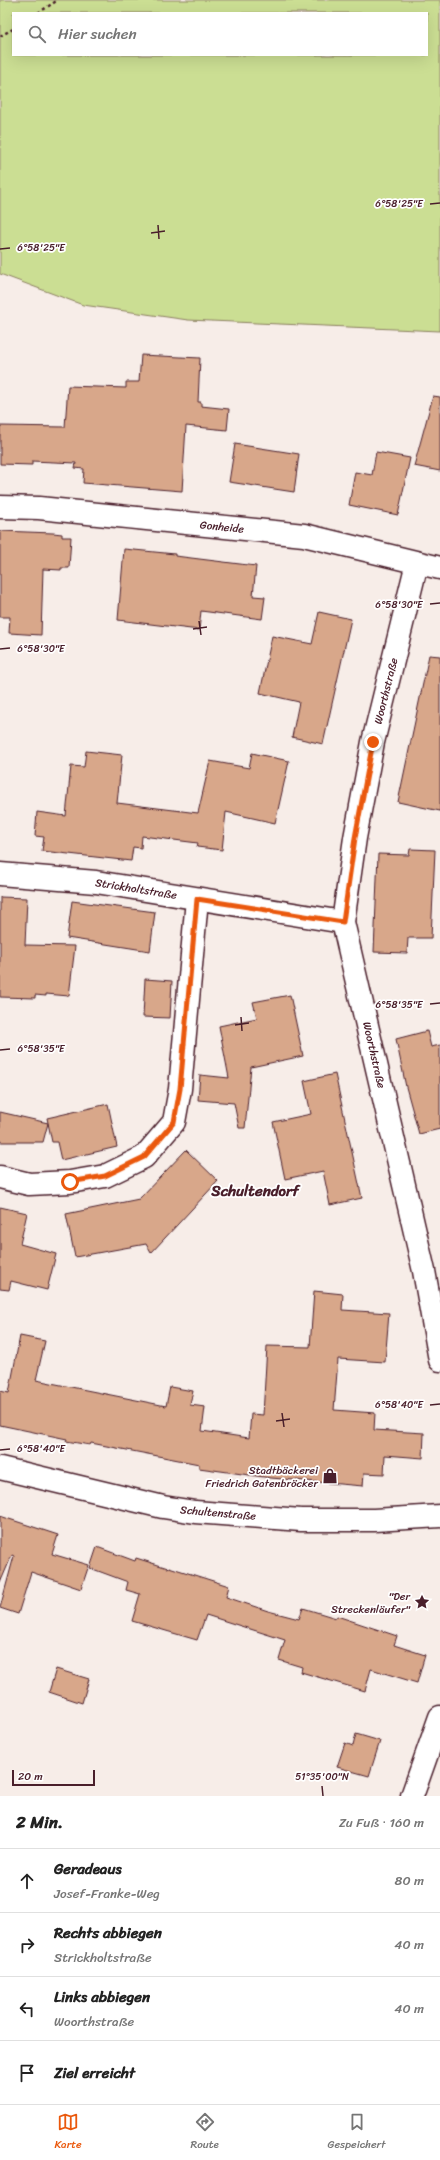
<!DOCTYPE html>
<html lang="de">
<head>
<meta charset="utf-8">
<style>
	:root { --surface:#fff; --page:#f6f6f6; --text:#222; --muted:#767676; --line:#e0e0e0; --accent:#ea580c }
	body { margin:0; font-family:Sriracha,sans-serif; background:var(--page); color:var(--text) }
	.scale { position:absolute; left:12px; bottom:10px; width:83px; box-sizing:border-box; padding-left:4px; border:2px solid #4a1f2b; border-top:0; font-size:11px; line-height:14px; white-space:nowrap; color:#4a1f2b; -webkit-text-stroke:3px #fff; paint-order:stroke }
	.stop { position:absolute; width:12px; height:12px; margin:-9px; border:3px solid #ea580c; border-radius:50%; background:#fff }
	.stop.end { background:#ea580c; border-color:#fff; box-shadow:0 1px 4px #0008 }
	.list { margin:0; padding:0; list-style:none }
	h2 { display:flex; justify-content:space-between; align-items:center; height:52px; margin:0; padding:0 16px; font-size:17px }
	h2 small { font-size:13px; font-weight:400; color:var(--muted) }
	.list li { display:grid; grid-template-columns:26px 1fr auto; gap:12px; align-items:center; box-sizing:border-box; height:64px; padding:0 16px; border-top:1px solid var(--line) }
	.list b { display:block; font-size:15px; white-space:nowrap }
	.list p { margin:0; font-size:13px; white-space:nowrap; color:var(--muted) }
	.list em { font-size:13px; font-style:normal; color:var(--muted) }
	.icon { flex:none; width:22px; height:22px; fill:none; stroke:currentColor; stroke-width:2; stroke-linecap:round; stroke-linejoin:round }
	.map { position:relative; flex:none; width:440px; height:1796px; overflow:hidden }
	.search { position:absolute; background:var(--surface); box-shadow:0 4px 16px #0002; left:12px; right:12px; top:12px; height:44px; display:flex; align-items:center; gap:10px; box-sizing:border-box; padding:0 14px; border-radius:0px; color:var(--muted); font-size:15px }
	.sheet { height:308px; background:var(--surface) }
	nav { display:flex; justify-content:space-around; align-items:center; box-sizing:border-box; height:56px; border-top:1px solid var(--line); background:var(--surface); font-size:11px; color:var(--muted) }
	nav a { display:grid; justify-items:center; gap:2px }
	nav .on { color:var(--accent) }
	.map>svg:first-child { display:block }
	.green { fill:#cbde93; stroke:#8a7e5f; fill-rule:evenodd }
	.building { fill:#d8a78a; stroke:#4a1f2b }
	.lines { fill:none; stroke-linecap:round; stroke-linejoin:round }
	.minor-casing { stroke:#4a1f2b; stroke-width:25 }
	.secondary-casing { stroke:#4a1f2b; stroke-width:25 }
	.path { stroke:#4a1f2b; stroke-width:2.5; stroke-dasharray:3 3; stroke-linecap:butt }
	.minor { stroke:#fff; stroke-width:22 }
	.secondary { stroke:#fff; stroke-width:22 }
	.route { stroke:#ea580c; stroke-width:5 }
	.ticks { fill:none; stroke:#4a1f2b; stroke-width:1.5 }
	.labels { text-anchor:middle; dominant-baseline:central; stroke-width:3.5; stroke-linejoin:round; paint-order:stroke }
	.street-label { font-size:11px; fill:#4a1f2b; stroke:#fff }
	.poi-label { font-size:11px; fill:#4a1f2b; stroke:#fff; text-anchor:end }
	.district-label { font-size:15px; font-weight:bold; fill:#4a1f2b; stroke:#fff }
	.ticks-label { font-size:10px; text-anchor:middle; fill:#4a1f2b; stroke:#fff; stroke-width:3.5; stroke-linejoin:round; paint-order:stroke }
</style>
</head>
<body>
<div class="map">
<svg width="440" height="1796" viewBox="0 0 440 1796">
	<rect width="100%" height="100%" fill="#f7ede8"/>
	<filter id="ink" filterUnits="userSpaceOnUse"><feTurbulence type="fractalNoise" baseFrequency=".025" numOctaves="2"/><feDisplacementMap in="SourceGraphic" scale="8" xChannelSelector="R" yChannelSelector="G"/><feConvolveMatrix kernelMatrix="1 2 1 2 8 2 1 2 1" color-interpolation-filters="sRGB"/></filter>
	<g filter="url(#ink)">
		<!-- green -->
		<path class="green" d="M 0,0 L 440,0 L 440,331 L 188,320 L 83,305 L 0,274 ZM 13,13 L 427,13 L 427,55 L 13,55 Z"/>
		<!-- building -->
		<g class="building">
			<path d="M 141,355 L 200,358 L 198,402 L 201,402 L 201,406 L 229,409 L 227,430 L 186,426 L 182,491 L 83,483 L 84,469 L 75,468 L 76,463 L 32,461 L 32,465 L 0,464 L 0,426 L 65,427 L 68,386 L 126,388 L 126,382 L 139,382 Z"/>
			<path d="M 433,396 L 440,397 L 440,471 L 414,466 Z"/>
			<path d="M 235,444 L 299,454 L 294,492 L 229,482 Z"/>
			<path d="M 376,452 L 410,458 L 398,515 L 349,505 L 355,472 L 372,475 Z"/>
			<path d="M 0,531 L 53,533 L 62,534 L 62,537 L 71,537 L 69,568 L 61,568 L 61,570 L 43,569 L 41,635 L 9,633 L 10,617 L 0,617 Z"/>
			<path d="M 124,549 L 175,554 L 175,556 L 256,566 L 253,596 L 265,597 L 262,619 L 201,611 L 199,630 L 118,620 Z"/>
			<path d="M 319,612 L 351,619 L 323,744 L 292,737 L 299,702 L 260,693 L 272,636 L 312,644 Z"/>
			<path d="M 429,655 L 440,656 L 440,811 L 398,802 Z"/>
			<path d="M 86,751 L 122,755 L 117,803 L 198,813 L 210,761 L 249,768 L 252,753 L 289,761 L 275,823 L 226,812 L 222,850 L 197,847 L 198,843 L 142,836 L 141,848 L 133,847 L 131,861 L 42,851 L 44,837 L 35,836 L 37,812 L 66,816 L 71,766 L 84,767 Z"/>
			<path d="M 410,849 L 435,850 L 431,938 L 408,938 L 407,953 L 374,952 L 378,854 L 409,855 Z"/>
			<path d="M 0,897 L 27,898 L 25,945 L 75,946 L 69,996 L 46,994 L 46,996 L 35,995 L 35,998 L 0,997 Z"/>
			<path d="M 72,901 L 155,912 L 150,951 L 67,938 Z"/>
			<path d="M 145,979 L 172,981 L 170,1018 L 143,1017 Z"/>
			<path d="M 290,995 L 303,1056 L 251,1067 L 245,1128 L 239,1128 L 234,1103 L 198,1100 L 200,1075 L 229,1078 L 219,1026 L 257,1018 L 253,1002 Z"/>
			<path d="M 427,1031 L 431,1047 L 440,1045 L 440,1129 L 419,1134 L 406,1087 L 396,1039 Z"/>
			<path d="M 335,1074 L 362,1198 L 330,1205 L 323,1171 L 285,1179 L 273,1122 L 311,1114 L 304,1081 Z"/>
			<path d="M 108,1104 L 117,1147 L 61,1160 L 57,1142 L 52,1142 L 47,1118 Z"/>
			<path d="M 0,1112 L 48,1123 L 43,1142 L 0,1142 Z"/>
			<path d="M 186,1150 L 218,1181 L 151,1253 L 146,1244 L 75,1257 L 66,1214 L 139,1199 Z"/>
			<path d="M 0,1207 L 27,1213 L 20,1244 L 56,1254 L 47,1290 L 11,1281 L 9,1290 L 0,1289 Z"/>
			<path d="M 314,1291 L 343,1294 L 342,1310 L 389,1313 L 385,1362 L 338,1359 L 334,1410 L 375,1413 L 374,1430 L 424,1433 L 423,1458 L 385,1455 L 384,1474 L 364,1473 L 363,1486 L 271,1478 L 199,1468 L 199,1464 L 91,1443 L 90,1445 L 66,1441 L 67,1439 L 0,1425 L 0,1391 L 9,1393 L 20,1336 L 45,1341 L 36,1380 L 166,1406 L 170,1387 L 193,1391 L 190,1405 L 205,1407 L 202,1431 L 249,1438 L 251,1414 L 263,1415 L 267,1346 L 310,1347 Z"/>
			<path d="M 0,1516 L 58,1535 L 52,1554 L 89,1565 L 81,1589 L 31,1572 L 18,1614 L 0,1608 L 14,1556 L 12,1555 L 0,1583 Z"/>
			<path d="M 97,1547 L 135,1561 L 136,1558 L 168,1568 L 169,1567 L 229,1586 L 226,1597 L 268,1611 L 299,1619 L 303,1608 L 336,1618 L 337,1616 L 397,1636 L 394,1645 L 425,1655 L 417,1683 L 371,1669 L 365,1691 L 301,1672 L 302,1667 L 279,1660 L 285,1640 L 206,1615 L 197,1640 L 132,1621 L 140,1594 L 126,1590 L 128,1582 L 90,1568 Z"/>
			<path d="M 56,1669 L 89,1679 L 82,1703 L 49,1692 Z"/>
			<path d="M 356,1734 L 380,1741 L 369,1776 L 337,1767 L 345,1743 L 353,1746 Z"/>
		</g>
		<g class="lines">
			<!-- minor casing -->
			<g class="minor-casing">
				<g id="minor">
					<path d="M 0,507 L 39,508 L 304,535 L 440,568"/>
					<path d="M 417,563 L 373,742 L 355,838 L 343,922 L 424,1271 L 440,1360"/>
					<path d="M 0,874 L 96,882 L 343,922"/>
					<path d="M 0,1177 L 29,1184 L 70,1182 L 105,1176 L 144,1157 L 174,1122 L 180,1089 L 197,899"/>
					<path d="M 412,1796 L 440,1717"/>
				</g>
			</g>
			<!-- secondary casing -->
			<g class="secondary-casing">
				<path id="secondary" d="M 0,1468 L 163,1507 L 195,1512 L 301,1520 L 374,1520 L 440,1516"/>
			</g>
			<!-- path -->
			<g class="path">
				<path d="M 38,13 L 58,0"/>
				<path d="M 0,36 L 13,29"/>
			</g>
			<!-- minor -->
			<use href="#minor" class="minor"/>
			<!-- secondary -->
			<use href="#secondary" class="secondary"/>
		</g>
	</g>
	<g class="lines" filter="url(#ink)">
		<!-- route -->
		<path class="route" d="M 70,1182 L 105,1176 L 144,1157 L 174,1122 L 180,1089 L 197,899 L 343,922 L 355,838 L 373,742"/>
	</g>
	<!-- ticks -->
	<path class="ticks" d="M 430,204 L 440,203M 158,225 L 159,239M 151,233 L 165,231M 0,249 L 10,248M 430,604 L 440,603M 199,621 L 201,635M 193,629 L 207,627M 0,649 L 10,648M 430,1004 L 440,1003M 241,1017 L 242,1031M 235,1025 L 249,1023M 0,1050 L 10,1049M 430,1405 L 440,1404M 282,1413 L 284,1427M 276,1421 L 290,1419M 0,1450 L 10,1449M 322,1786 L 323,1796"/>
	<!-- icons -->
	<defs>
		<g id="shop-bare" transform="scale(1.2)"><path d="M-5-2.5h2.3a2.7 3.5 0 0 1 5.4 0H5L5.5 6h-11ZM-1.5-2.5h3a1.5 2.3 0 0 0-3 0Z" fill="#4a1f2b" stroke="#fff" stroke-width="2.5" paint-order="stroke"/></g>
		<g id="sight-bare" transform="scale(1.2)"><path d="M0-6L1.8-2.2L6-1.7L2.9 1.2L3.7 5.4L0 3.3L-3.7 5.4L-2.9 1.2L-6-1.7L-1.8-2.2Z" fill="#4a1f2b" stroke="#fff" stroke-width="2.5" paint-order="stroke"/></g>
	</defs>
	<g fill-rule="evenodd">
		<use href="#shop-bare" x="330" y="1476"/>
		<use href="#sight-bare" x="422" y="1602"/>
	</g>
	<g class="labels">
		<!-- street labels -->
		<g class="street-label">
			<text transform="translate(222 527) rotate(6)">Gonheide</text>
			<text transform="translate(386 691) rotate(-76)">Woorthstraße</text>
			<text transform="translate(136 889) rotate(9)">Strickholtstraße</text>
			<text transform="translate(374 1055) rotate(77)">Woorthstraße</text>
			<text transform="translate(218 1513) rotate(5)">Schultenstraße</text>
		</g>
		<!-- poi labels -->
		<g class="poi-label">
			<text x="318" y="1470">Stadtbäckerei<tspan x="318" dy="13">Friedrich Gatenbröcker</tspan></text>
			<text x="410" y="1596">"Der<tspan x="410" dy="13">Streckenläufer"</tspan></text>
		</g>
		<!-- district labels -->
		<g class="district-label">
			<text x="255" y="1191">Schultendorf</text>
		</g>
	</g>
	<g class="ticks-label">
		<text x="399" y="207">6°58'25"E</text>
		<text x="41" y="251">6°58'25"E</text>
		<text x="399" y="608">6°58'30"E</text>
		<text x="41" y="652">6°58'30"E</text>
		<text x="399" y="1008">6°58'35"E</text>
		<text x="41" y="1052">6°58'35"E</text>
		<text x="399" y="1408">6°58'40"E</text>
		<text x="41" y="1452">6°58'40"E</text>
		<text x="322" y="1780">51°35'00"N</text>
	</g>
</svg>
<div class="scale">20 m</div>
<div class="stop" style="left:70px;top:1182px"></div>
<div class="stop end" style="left:373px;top:742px"></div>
<div class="search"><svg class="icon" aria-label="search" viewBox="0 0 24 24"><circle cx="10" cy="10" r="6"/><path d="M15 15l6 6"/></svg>Hier suchen</div>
</div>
<section class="sheet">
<h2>2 Min.<small>Zu Fuß · 160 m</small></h2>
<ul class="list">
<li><svg class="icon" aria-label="ahead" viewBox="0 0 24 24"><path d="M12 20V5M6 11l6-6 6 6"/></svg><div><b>Geradeaus</b><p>Josef-Franke-Weg</p></div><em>80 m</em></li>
<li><svg class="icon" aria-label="right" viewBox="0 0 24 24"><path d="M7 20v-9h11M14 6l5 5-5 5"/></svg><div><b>Rechts abbiegen</b><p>Strickholtstraße</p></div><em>40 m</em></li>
<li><svg class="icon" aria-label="left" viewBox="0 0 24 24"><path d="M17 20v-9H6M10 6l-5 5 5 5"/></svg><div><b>Links abbiegen</b><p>Woorthstraße</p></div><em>40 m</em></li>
<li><svg class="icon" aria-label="arrive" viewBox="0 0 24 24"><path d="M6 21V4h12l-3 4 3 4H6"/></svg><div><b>Ziel erreicht</b></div></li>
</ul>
</section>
<nav>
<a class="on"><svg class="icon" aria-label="map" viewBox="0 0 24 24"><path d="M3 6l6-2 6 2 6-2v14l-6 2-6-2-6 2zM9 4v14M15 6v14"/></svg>Karte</a>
<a><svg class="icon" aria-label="directions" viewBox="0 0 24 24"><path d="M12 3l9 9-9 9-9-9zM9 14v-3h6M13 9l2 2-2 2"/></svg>Route</a>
<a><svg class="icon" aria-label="saved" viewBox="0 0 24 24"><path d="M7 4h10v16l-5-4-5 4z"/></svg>Gespeichert</a>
</nav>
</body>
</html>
